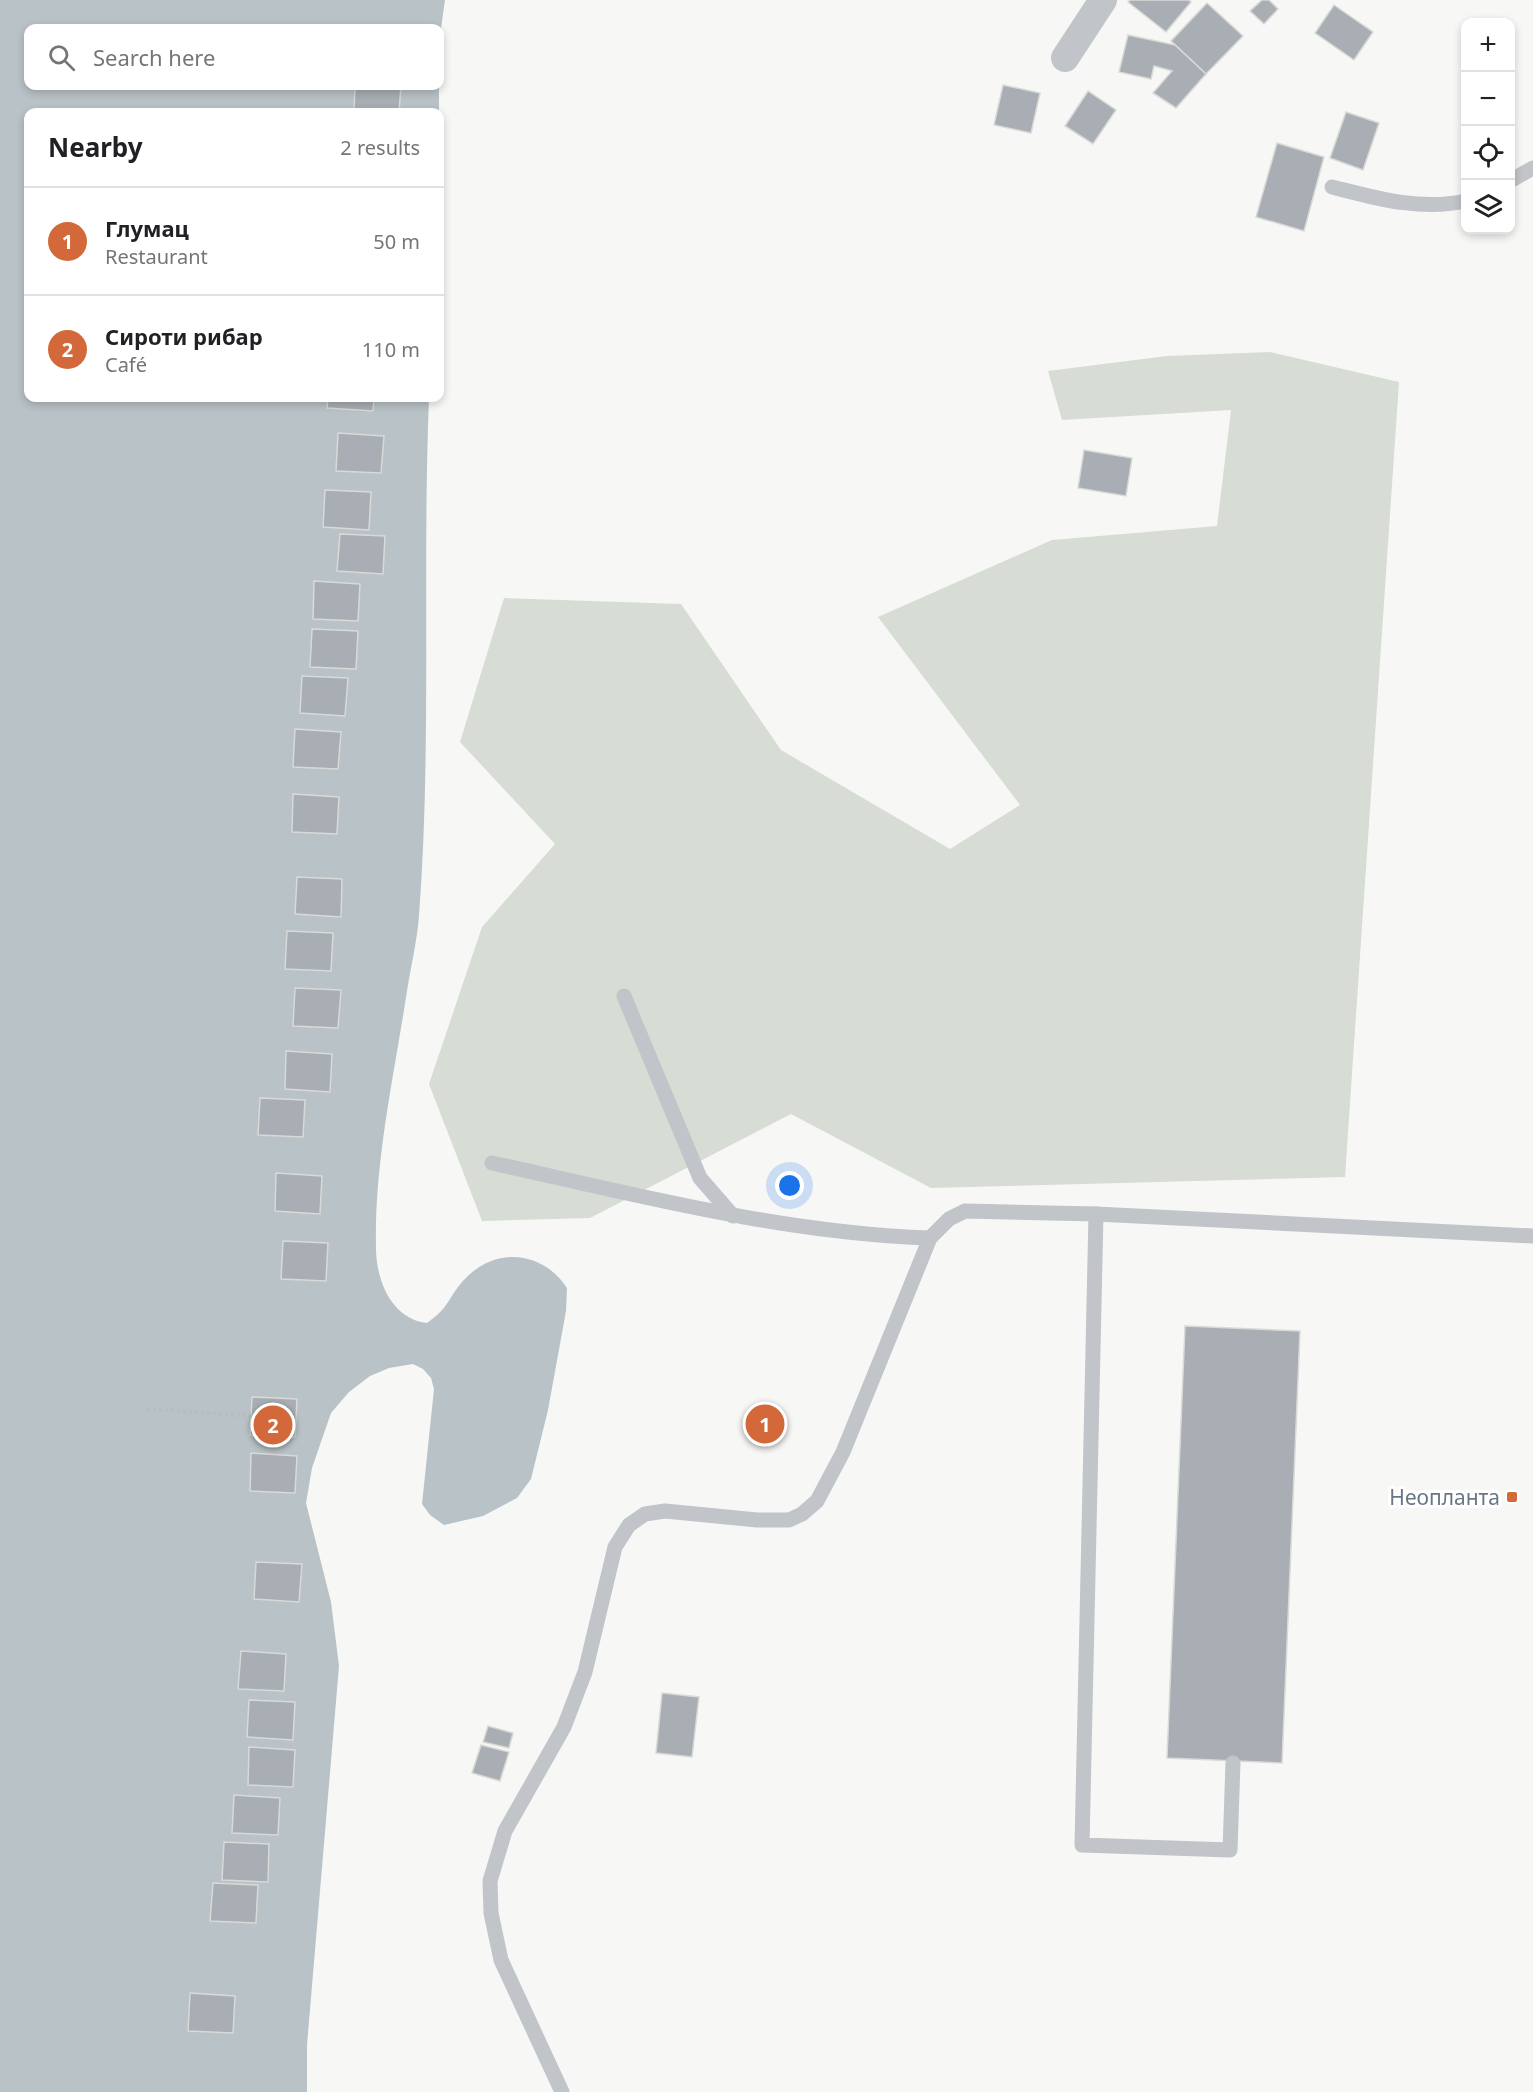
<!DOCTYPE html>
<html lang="en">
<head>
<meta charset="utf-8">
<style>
	:root { --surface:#fff; --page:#f6f6f6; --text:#202124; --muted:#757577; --line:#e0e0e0; --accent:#d3693a }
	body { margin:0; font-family:"Noto Sans",sans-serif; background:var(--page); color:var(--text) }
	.controls { position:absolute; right:18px; top:18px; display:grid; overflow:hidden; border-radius:12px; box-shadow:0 3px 9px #0003 }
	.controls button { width:54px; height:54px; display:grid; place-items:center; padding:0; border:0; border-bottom:2px solid var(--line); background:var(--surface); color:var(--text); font:30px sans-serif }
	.you { position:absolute; left:790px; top:1186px; width:21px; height:21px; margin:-15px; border:4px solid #fff; border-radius:50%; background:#1a73e8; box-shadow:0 0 0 9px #1a73e833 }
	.badge { display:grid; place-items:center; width:39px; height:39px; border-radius:50%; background:var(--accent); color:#fff; font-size:20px; font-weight:700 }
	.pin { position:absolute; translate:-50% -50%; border:3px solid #fff; box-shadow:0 2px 6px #0006 }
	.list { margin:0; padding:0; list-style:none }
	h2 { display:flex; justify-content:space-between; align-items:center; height:78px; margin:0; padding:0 24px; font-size:26px }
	h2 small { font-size:20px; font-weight:400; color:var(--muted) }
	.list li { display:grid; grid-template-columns:39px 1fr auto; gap:18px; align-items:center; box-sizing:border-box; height:108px; padding:0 24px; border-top:2px solid var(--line) }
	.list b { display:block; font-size:22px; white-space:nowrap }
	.list p { margin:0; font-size:20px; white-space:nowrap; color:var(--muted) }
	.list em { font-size:20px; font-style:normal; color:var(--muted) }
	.icon { flex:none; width:33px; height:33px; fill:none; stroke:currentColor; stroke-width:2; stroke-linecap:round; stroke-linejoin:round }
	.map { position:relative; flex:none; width:1533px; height:2092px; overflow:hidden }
	.search { position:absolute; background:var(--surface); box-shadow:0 3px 9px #0003; left:24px; top:24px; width:420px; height:66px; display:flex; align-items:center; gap:15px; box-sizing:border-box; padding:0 21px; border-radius:12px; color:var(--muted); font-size:22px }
	.panel { position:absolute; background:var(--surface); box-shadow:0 3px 9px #0003; left:24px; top:108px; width:420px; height:294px; border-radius:12px }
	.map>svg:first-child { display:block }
	.green { fill:#d7dcd5 }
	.water { fill:#b9c2c7 }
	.building { fill:#a8aeb4; stroke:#d9d9d7; stroke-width:1.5 }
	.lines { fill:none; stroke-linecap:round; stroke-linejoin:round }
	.path { stroke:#b9bcbe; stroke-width:4; stroke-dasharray:3 3; stroke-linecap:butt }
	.service { stroke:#c1c4c8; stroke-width:15 }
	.minor { stroke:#c1c4c8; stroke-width:28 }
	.poi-dot { fill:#d3693a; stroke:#fff; stroke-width:2 }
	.labels { text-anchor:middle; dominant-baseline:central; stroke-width:6; stroke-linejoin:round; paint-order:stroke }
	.poi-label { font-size:21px; fill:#697683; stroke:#fff; text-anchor:end }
</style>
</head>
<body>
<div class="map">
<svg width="1533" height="2092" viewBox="0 0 1533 2092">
	<rect width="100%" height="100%" fill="#f7f8f5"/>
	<!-- green -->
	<path class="green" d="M 1270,352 L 1399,382 L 1345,1177 L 931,1188 L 791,1114 L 590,1218 L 482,1221 L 429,1084 L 482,927 L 555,844 L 460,742 L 504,598 L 681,604 L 781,750 L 950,849 L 1020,805 L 878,617 L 1052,540 L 1217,526 L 1231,410 L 1062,420 L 1048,371 L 1167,356 Z"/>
	<!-- water -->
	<path class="water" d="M 0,0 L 445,0 L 441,28 L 440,79 L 440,28 L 28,28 L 28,86 L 439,86 L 439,112 L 28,112 L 28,398 L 429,398 C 422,570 432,743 419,916 C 417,941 411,966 407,991 C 394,1076 374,1163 376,1248 C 376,1281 392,1319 427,1323 C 450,1307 447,1299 463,1281 C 494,1246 542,1250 567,1288 L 566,1311 L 548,1410 L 531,1479 L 517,1498 L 483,1516 L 444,1525 L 430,1515 L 422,1504 L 434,1389 L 431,1378 L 423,1369 L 413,1364 L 389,1368 L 370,1376 L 349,1392 L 331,1413 L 312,1468 L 306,1503 L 331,1602 L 339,1666 L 307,2045 L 307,2092 L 0,2092 Z"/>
	<!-- building -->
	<g class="building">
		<path d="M 1130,0 L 1189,0 L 1191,2 L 1166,32 L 1128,2 Z"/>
		<path d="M 1262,0 L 1269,0 L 1278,9 L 1264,24 L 1250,11 Z"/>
		<path d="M 1207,3 L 1243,36 L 1206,74 L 1171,41 Z"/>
		<path d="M 1334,5 L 1373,32 L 1354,60 L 1315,33 Z"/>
		<path d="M 1128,35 L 1175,45 L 1206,74 L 1176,108 L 1153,93 L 1172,71 L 1154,66 L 1151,79 L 1119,72 Z"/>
		<path d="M 1003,85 L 1040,93 L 1031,133 L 994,125 Z"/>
		<path d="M 355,86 L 401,86 L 399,112 L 354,110 Z"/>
		<path d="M 1088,91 L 1116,110 L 1093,144 L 1065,126 Z"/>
		<path d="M 1346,112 L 1379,123 L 1363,170 L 1330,158 Z"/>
		<path d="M 1277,143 L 1324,157 L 1304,231 L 1256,217 Z"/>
		<path d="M 328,398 L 374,398 L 373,411 L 327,408 Z"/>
		<path d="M 338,433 L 384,436 L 381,473 L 336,471 Z"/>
		<path d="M 1084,450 L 1132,458 L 1126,496 L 1078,488 Z"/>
		<path d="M 325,490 L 371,492 L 369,530 L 323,527 Z"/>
		<path d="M 340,534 L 385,536 L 383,574 L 337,571 Z"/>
		<path d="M 314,581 L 360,584 L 358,621 L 313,619 Z"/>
		<path d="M 312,629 L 358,631 L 356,669 L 310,667 Z"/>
		<path d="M 302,676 L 348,678 L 345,716 L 300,713 Z"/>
		<path d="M 295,729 L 341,732 L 338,769 L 293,767 Z"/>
		<path d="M 293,794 L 339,797 L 337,834 L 292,832 Z"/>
		<path d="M 297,877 L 342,879 L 341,917 L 295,914 Z"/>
		<path d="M 287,931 L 333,933 L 331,971 L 285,969 Z"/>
		<path d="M 295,988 L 341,990 L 338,1028 L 293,1026 Z"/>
		<path d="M 286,1051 L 332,1054 L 330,1092 L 285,1089 Z"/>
		<path d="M 260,1098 L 305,1100 L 303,1137 L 258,1135 Z"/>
		<path d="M 276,1173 L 322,1176 L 320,1214 L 275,1211 Z"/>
		<path d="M 283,1241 L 328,1243 L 326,1281 L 281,1279 Z"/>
		<path d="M 1185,1326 L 1300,1331 L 1282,1763 L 1167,1758 Z"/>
		<path d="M 252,1397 L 297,1399 L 295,1437 L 250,1435 Z"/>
		<path d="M 251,1453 L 297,1456 L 295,1493 L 250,1491 Z"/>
		<path d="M 256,1562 L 302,1564 L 299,1602 L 254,1599 Z"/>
		<path d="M 241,1651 L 286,1654 L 284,1691 L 238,1689 Z"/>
		<path d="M 662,1693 L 699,1697 L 692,1757 L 656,1753 Z"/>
		<path d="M 249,1700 L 295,1702 L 293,1740 L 247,1737 Z"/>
		<path d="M 488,1726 L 513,1733 L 509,1748 L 483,1742 Z"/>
		<path d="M 481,1745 L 509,1752 L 500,1781 L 472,1773 Z"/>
		<path d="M 249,1747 L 295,1750 L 293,1787 L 248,1785 Z"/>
		<path d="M 234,1795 L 280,1798 L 278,1835 L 232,1833 Z"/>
		<path d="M 224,1842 L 269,1844 L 268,1882 L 222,1880 Z"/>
		<path d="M 213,1883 L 258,1885 L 256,1923 L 210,1921 Z"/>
		<path d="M 190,1993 L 235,1996 L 233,2033 L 188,2031 Z"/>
	</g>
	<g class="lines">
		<!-- path -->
		<path class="path" d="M 147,1409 L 251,1416"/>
		<!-- service -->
		<g class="service">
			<path d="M 1510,181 L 1533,168"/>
			<path d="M 1332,187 C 1376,198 1419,211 1466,201"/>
			<path d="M 624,996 L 700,1178 L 733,1216"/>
			<path d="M 492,1163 C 637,1195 782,1233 930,1238"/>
			<path d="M 1096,1214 L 1082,1845 L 1230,1850 L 1233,1763"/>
			<path d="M 562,2092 L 501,1960 L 491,1913 L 490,1881 L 505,1831 L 564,1727 L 585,1672 L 615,1547 L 629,1525 L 645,1514 L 665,1511 L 757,1520 L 789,1520 L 802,1514 L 817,1501 L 843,1452 L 930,1238 L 949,1219 L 965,1211 L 1096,1214 L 1533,1236"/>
		</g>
		<!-- minor -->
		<path class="minor" d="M 1065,58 L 1103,0"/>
	</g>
	<!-- markers -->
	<rect class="poi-dot" x="1506" y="1491" width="12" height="12" rx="3"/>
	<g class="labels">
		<!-- poi labels -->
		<g class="poi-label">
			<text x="1500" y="1497">Неопланта</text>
		</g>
	</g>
</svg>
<div class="controls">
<button>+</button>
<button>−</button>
<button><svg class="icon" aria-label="locate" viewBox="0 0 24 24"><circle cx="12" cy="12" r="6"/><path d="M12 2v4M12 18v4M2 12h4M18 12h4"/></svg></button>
<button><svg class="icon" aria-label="layers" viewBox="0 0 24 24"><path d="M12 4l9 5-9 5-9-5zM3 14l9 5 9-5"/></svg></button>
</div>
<div class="you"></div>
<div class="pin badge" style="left:765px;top:1424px">1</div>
<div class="pin badge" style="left:273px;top:1425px">2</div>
<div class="search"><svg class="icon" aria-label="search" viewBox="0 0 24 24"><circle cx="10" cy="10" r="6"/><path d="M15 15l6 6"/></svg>Search here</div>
<section class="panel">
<h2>Nearby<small>2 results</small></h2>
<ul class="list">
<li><span class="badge">1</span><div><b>Глумац</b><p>Restaurant</p></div><em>50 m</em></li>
<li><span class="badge">2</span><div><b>Сироти рибар</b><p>Café</p></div><em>110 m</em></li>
</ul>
</section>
</div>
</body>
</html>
